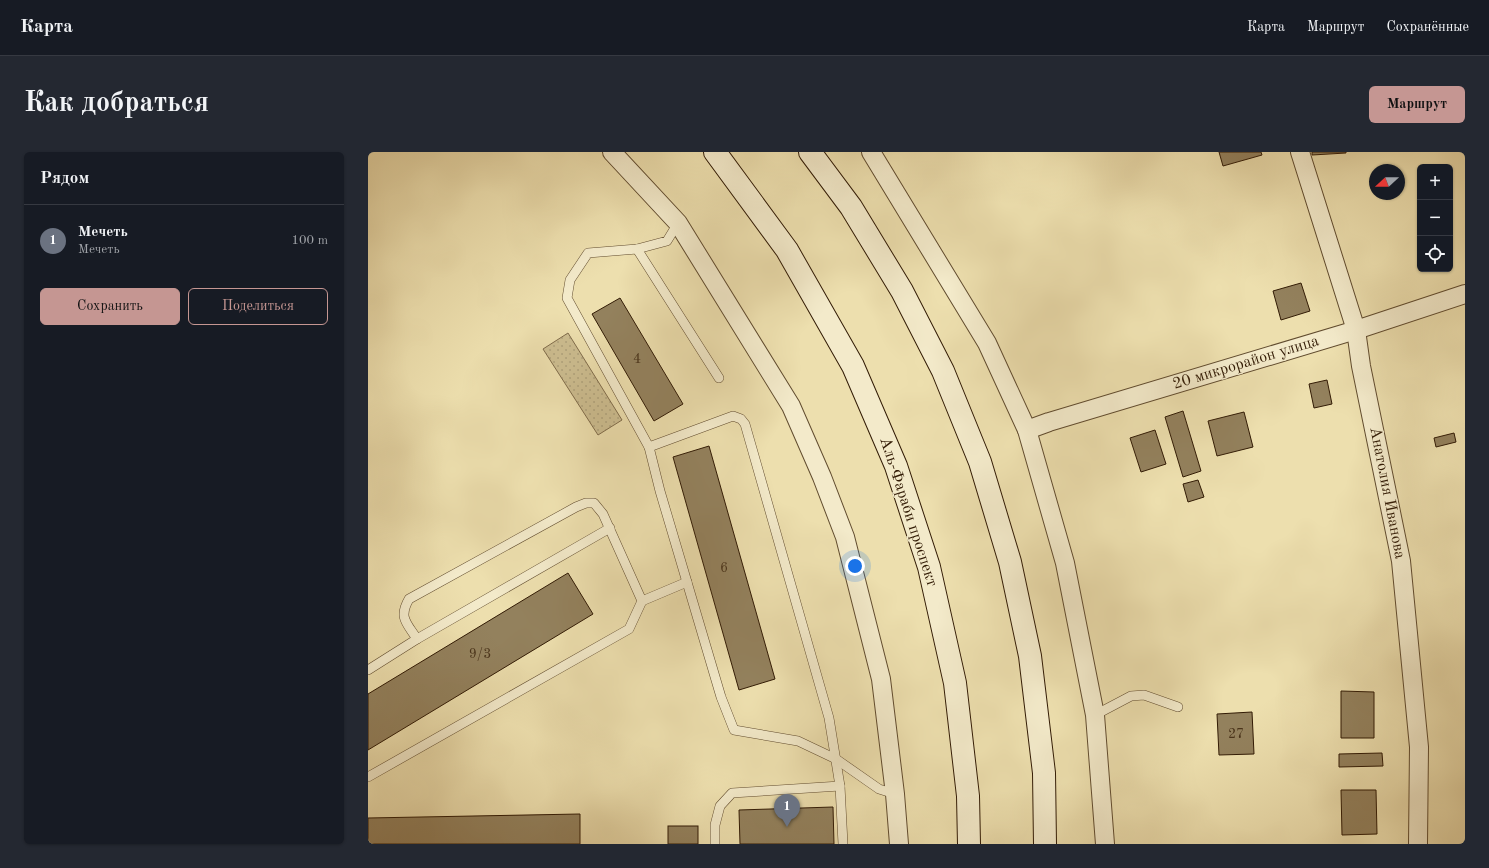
<!DOCTYPE html>
<html lang="ru">
<head>
<meta charset="utf-8">
<style>
	:root { --surface:#171b24; --page:#242831; --text:#f1f3f6; --muted:#9ea1a6; --line:#363941; --accent:#c59692 }
	body { margin:0; font-family:"Old Standard TT",serif; background:var(--page); color:var(--text) }
	.controls { position:absolute; right:12px; top:12px; display:grid; overflow:hidden; border-radius:6px; box-shadow:0 1px 3px #0004 }
	.controls button { width:36px; height:36px; display:grid; place-items:center; padding:0; border:0; border-bottom:1px solid var(--line); background:var(--surface); color:var(--text); font:20px sans-serif }
	.compass { position:absolute; left:1001px; top:12px; width:36px; height:36px; border-radius:50%; background:var(--surface); box-shadow:0 1px 3px #0004; rotate:249deg }
	.you { position:absolute; left:487px; top:414px; width:14px; height:14px; margin:-10px; border:3px solid #fff; border-radius:50%; background:#1a73e8; box-shadow:0 0 0 6px #1a73e833 }
	.badge { display:grid; place-items:center; width:26px; height:26px; border-radius:50%; background:var(--accent); color:#fff; font-size:13px; font-weight:700 }
	.pin { position:absolute; translate:-50% -33px; filter:drop-shadow(0 1px 2px #0008) }
	.pin::after { content:''; position:absolute; top:21px; width:14px; height:12px; background:inherit; clip-path:polygon(0 0,100% 0,50% 100%) }
	.list { margin:0; padding:0; list-style:none }
	h2 { display:flex; justify-content:space-between; align-items:center; height:52px; margin:0; padding:0 16px; font-size:17px }
	h2 small { font-size:13px; font-weight:400; color:var(--muted) }
	.list li { display:grid; grid-template-columns:26px 1fr auto; gap:12px; align-items:center; box-sizing:border-box; height:72px; padding:0 16px; border-top:1px solid var(--line) }
	.list b { display:block; font-size:15px; white-space:nowrap }
	.list p { margin:0; font-size:13px; white-space:nowrap; color:var(--muted) }
	.list em { font-size:13px; font-style:normal; color:var(--muted) }
	.actions { display:flex; gap:8px; padding:12px 16px }
	.actions a { flex:1; padding:9px 0; border:1px solid var(--accent); border-radius:6px; text-align:center; font-size:14px; color:var(--accent) }
	.actions .main { background:var(--accent); color:#111 }
	.icon { flex:none; width:22px; height:22px; fill:none; stroke:currentColor; stroke-width:2; stroke-linecap:round; stroke-linejoin:round }
	.map { position:relative; flex:none; width:1097px; height:692px; overflow:hidden; border-radius:6px }
	header { display:flex; align-items:center; gap:24px; box-sizing:border-box; height:56px; padding:0 20px; background:var(--surface); border-bottom:1px solid var(--line) }
	header strong { font-size:19px }
	nav { display:flex; gap:22px; margin-inline-start:auto; font-size:14px }
	.intro { display:flex; align-items:center; justify-content:space-between; box-sizing:border-box; height:96px; padding:0 24px }
	h1 { margin:0; font-size:28px }
	.button { padding:10px 18px; border-radius:6px; background:var(--accent); color:#111; font-size:14px; font-weight:700 }
	main { display:flex; gap:24px; padding:0 24px }
	aside { flex:1; background:var(--surface); border-radius:6px; box-shadow:0 1px 3px #0004 }
	.map>svg:first-child { display:block }
	.grass { fill:url(#grass-dots); stroke:#806c4b }
	.building { fill:#93815d; stroke:#321b05 }
	.lines { fill:none; stroke-linecap:round; stroke-linejoin:round }
	.lane-casing { stroke:#614c2f; stroke-width:10 }
	.street-casing { stroke:#614c2f; stroke-width:20 }
	.secondary-casing { stroke:#321b05; stroke-width:24 }
	.lane { stroke:#f3eaca; stroke-width:9 }
	.street { stroke:#f3eaca; stroke-width:18 }
	.secondary { stroke:#f3eaca; stroke-width:22 }
	.labels { text-anchor:middle; dominant-baseline:central; stroke-width:3; stroke-linejoin:round; paint-order:stroke }
	.number-label { font-size:14px; fill:#4a341b }
	.street-label { font-size:16px; fill:#321b05; stroke:#f3eaca }
</style>
</head>
<body>
<header>
<strong>Карта</strong>
<nav><a>Карта</a><a>Маршрут</a><a>Сохранённые</a></nav>
</header>
<div class="intro"><h1>Как добраться</h1><a class="button">Маршрут</a></div>
<main>
<aside>
<h2>Рядом<small></small></h2>
<ul class="list">
<li><span class="badge" style="background:#6b7280">1</span><div><b>Мечеть</b><p>Мечеть</p></div><em>100 m</em></li>
</ul>
<div class="actions"><a class="main">Сохранить</a><a>Поделиться</a></div>
</aside>
<div class="map">
<svg width="1097" height="692" viewBox="0 0 1097 692">
	<defs>
		<pattern id="grass-dots" width="8" height="8" patternUnits="userSpaceOnUse"><rect width="8" height="8" fill="#cdbe91"/><path d="M2 2h.1M6 6h.1" fill="none" stroke="#b0a37c" stroke-width="1.8" stroke-linecap="round"/></pattern>
	</defs>
	<rect width="100%" height="100%" fill="#eddfae"/>
	<filter id="stains"><feTurbulence type="fractalNoise" baseFrequency=".005" numOctaves="4"/><feColorMatrix values="0 0 0 0 .2 0 0 0 0 .09 0 0 0 0 .02 0 0 0 .5 -.17"/></filter>
	<radialGradient id="worn" r=".72"><stop offset=".6" stop-color="#630" stop-opacity="0"/><stop offset="1" stop-color="#630" stop-opacity=".3"/></radialGradient>
	<!-- grass -->
	<path class="grass" d="M 200,181 L 254,268 L 230,283 L 175,197 Z"/>
	<!-- building -->
	<g class="building">
		<path d="M 851,0 L 893,0 L 894,3 L 855,14 Z"/>
		<path d="M 944,0 L 978,0 L 978,1 L 944,3 Z"/>
		<path d="M 933,131 L 942,159 L 913,168 L 905,139 Z"/>
		<path d="M 252,146 L 315,252 L 286,269 L 224,162 Z"/>
		<path d="M 959,228 L 964,252 L 946,256 L 941,232 Z"/>
		<path d="M 815,259 L 833,319 L 815,325 L 797,265 Z"/>
		<path d="M 876,260 L 885,295 L 849,304 L 840,269 Z"/>
		<path d="M 787,278 L 798,312 L 773,320 L 762,286 Z"/>
		<path d="M 1086,281 L 1088,290 L 1068,295 L 1066,286 Z"/>
		<path d="M 341,294 L 407,527 L 371,538 L 305,305 Z"/>
		<path d="M 830,328 L 836,345 L 820,350 L 815,332 Z"/>
		<path d="M 200,421 L 225,462 L 0,598 L 0,542 Z"/>
		<path d="M 973,539 L 1006,540 L 1006,586 L 973,586 Z"/>
		<path d="M 884,560 L 886,602 L 851,603 L 849,562 Z"/>
		<path d="M 1014,601 L 1015,614 L 971,615 L 971,602 Z"/>
		<path d="M 973,638 L 1008,638 L 1009,682 L 974,683 Z"/>
		<path d="M 465,655 L 466,692 L 372,692 L 371,658 Z"/>
		<path d="M 212,662 L 212,692 L 0,692 L 0,666 Z"/>
		<rect x="300" y="674" width="30" height="18"/>
	</g>
	<g class="lines">
		<!-- lane casing -->
		<g class="lane-casing">
			<g id="lane">
				<path d="M 310,71 L 299,89 L 269,97 L 220,101 L 202,128 L 199,146 L 281,295 L 292,339 L 353,545 L 366,578 L 430,589 L 468,607 L 511,637 L 527,642"/>
				<path d="M 269,97 L 351,226"/>
				<path d="M 281,295 L 365,264 L 373,267 L 377,272 L 461,566 L 472,634 L 475,692"/>
				<path d="M 274,449 L 319,430"/>
				<path d="M 0,518 L 49,487 L 242,376"/>
				<path d="M 727,563 L 763,544 L 776,543 L 810,555"/>
				<path d="M 0,625 L 261,477 L 274,449 L 235,362 L 226,351 L 218,351 L 208,355 L 41,447 C 30,466 39,471 49,487"/>
				<path d="M 347,692 L 347,673 L 352,654 L 364,641 L 472,634"/>
			</g>
		</g>
		<!-- street casing -->
		<g class="street-casing">
			<g id="street">
				<path d="M 244,0 L 310,71 L 423,254 L 454,325 L 477,385 L 513,527 L 527,642 L 531,692"/>
				<path d="M 503,0 L 619,191 L 659,278 L 697,411 L 727,563 L 737,692"/>
				<path d="M 932,0 L 988,178 L 993,214 L 1033,409 L 1051,595 L 1050,692"/>
				<path d="M 659,278 L 681,270 L 988,178 L 1097,142"/>
			</g>
		</g>
		<!-- secondary casing -->
		<g class="secondary-casing">
			<g id="secondary">
				<path d="M 347,0 L 419,98 L 485,214 L 528,314 L 561,415 L 587,531 L 600,644 L 601,692"/>
				<path d="M 442,0 L 483,55 L 534,139 L 575,219 L 612,310 L 642,410 L 662,504 L 676,621 L 677,692"/>
			</g>
		</g>
		<!-- lane -->
		<use href="#lane" class="lane"/>
		<!-- street -->
		<use href="#street" class="street"/>
		<!-- secondary -->
		<use href="#secondary" class="secondary"/>
	</g>
	<g class="labels">
		<!-- number labels -->
		<g class="number-label">
			<text x="269" y="207">4</text>
			<text x="356" y="416">6</text>
			<text x="112" y="502">9/3</text>
			<text x="868" y="582">27</text>
		</g>
		<!-- street labels -->
		<g class="street-label">
			<text transform="translate(878 211) rotate(-17)">20 микрорайон улица</text>
			<text transform="translate(1019 341) rotate(79)">Анатолия Иванова</text>
			<text transform="translate(540 360) rotate(72)">Аль-Фараби проспект</text>
		</g>
	</g>
	<rect width="100%" height="100%" filter="url(#stains)"/>
	<rect width="100%" height="100%" fill="url(#worn)"/>
</svg>
<div class="controls">
<button>+</button>
<button>−</button>
<button><svg class="icon" aria-label="locate" viewBox="0 0 24 24"><circle cx="12" cy="12" r="6"/><path d="M12 2v4M12 18v4M2 12h4M18 12h4"/></svg></button>
</div>
<svg class="compass" viewBox="-18 -18 36 36"><path d="M0-13l5 13h-10z" fill="#e53935"/><path d="M0 13l5-13h-10z" fill="#9ea1a6"/></svg>
<div class="you"></div>
<div class="pin badge" style="left:419px;top:675px;background:#6b7280">1</div>
</div>
</main>
</body>
</html>
